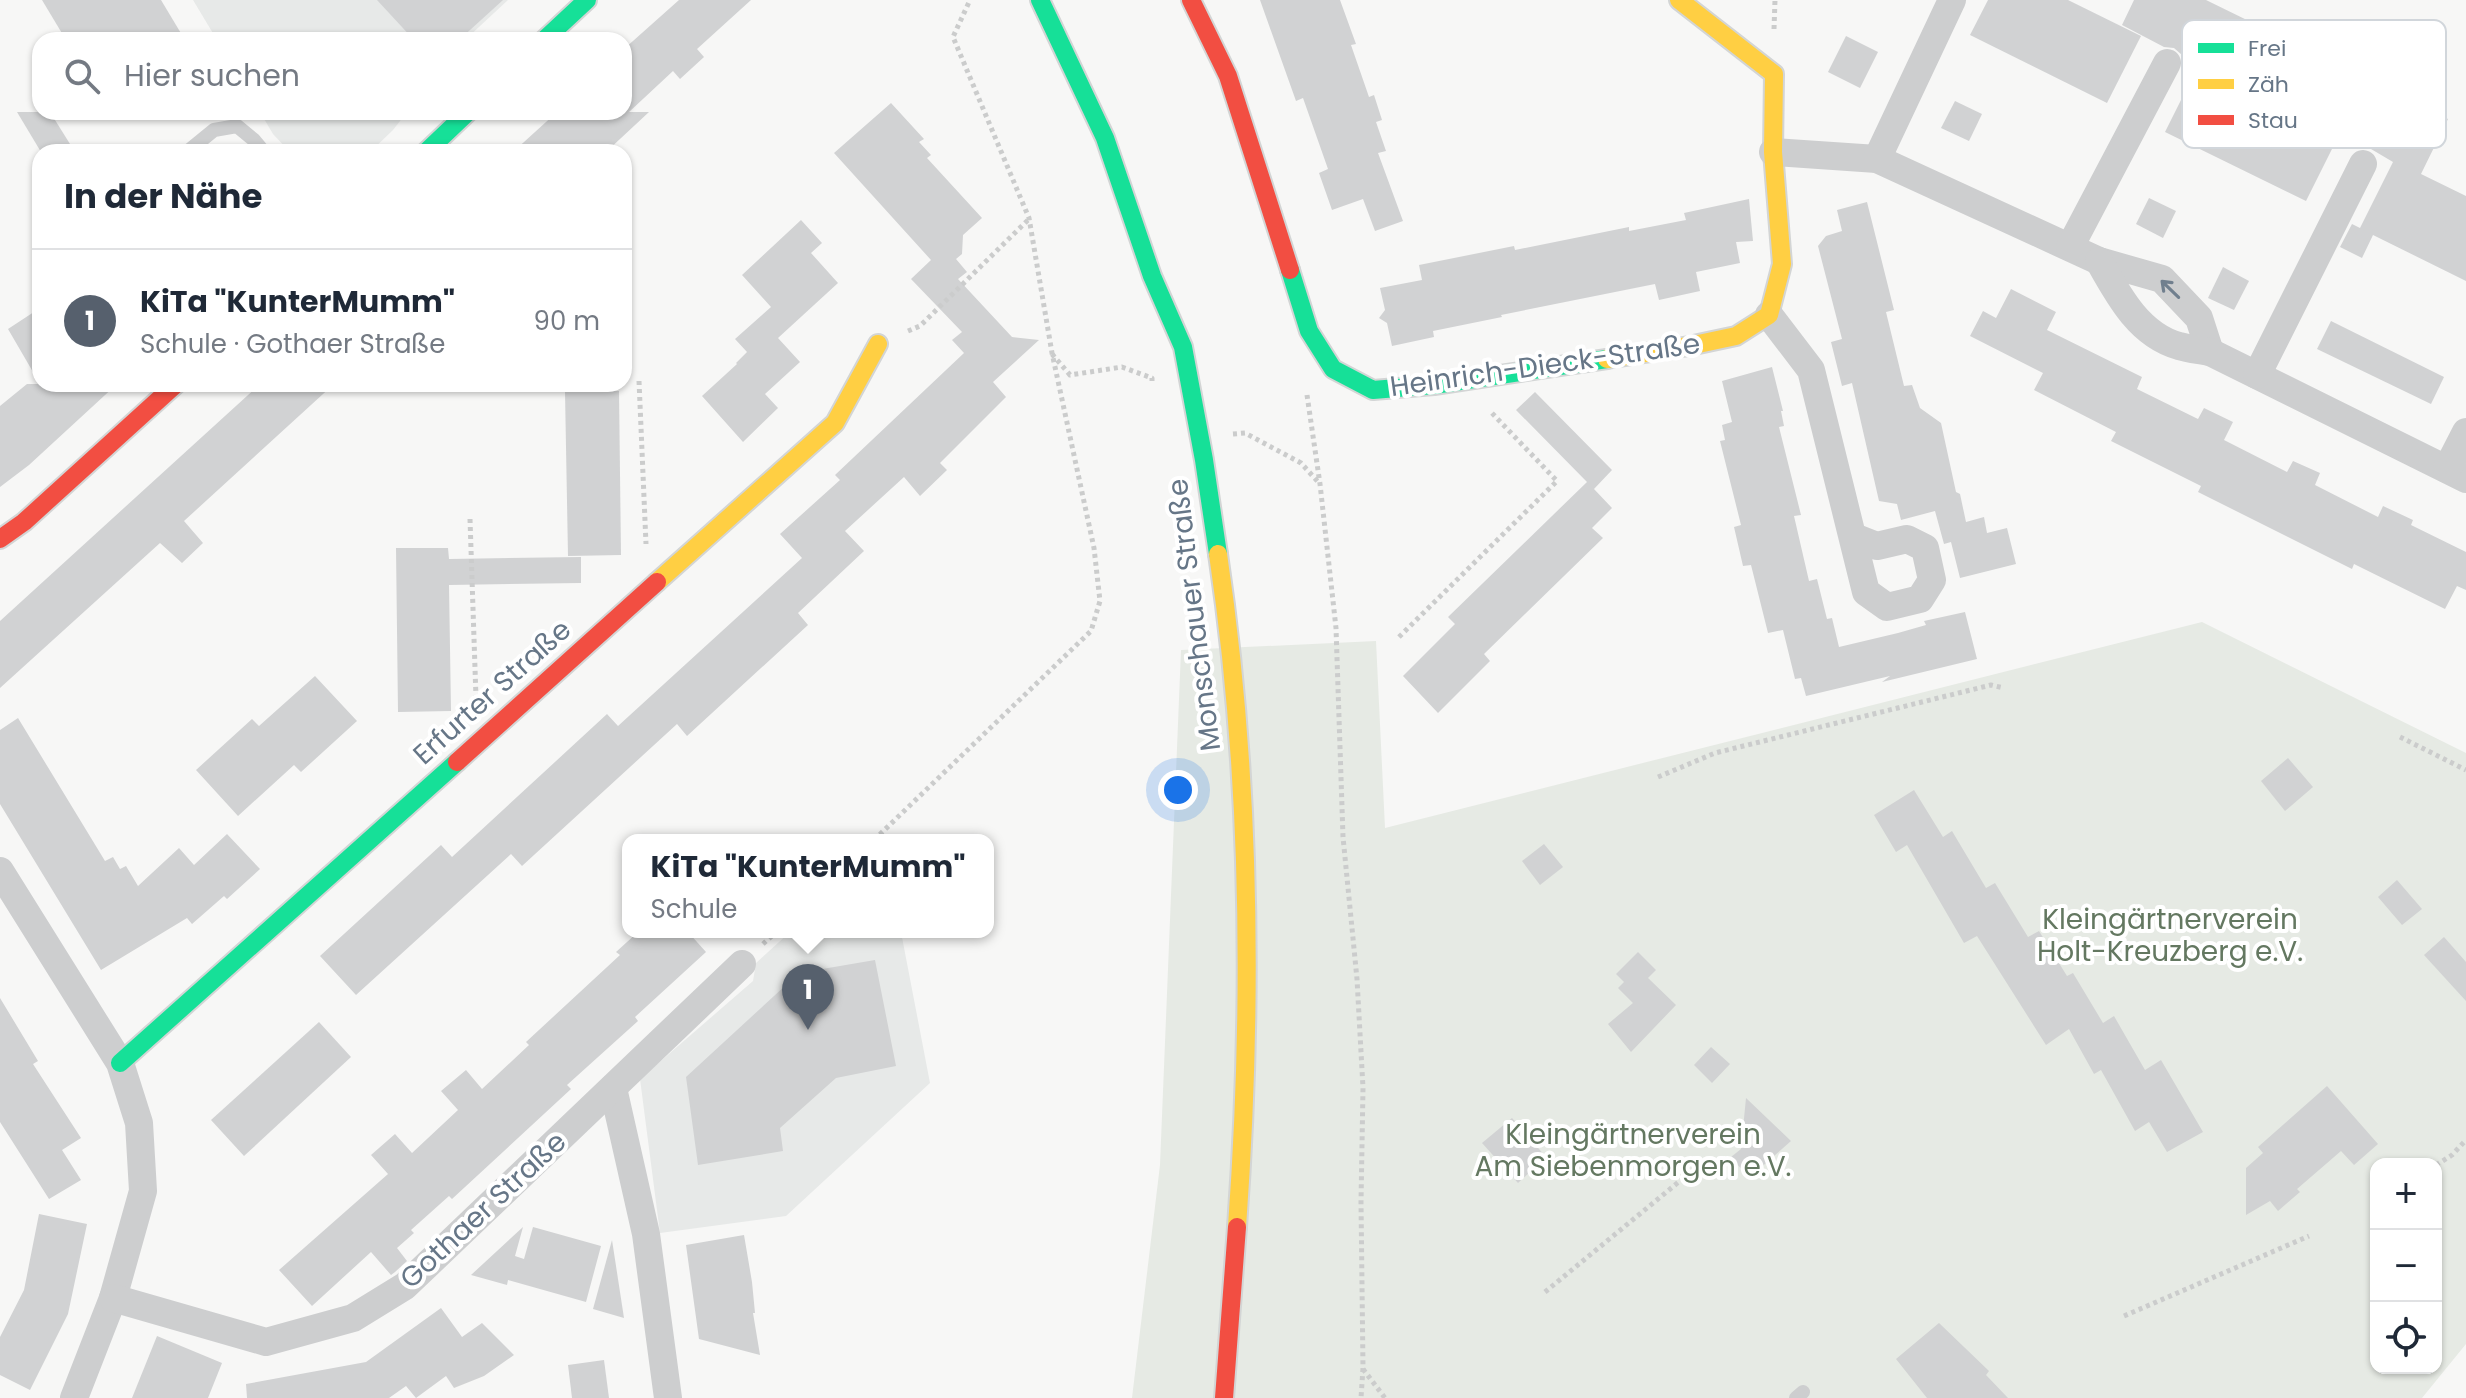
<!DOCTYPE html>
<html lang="de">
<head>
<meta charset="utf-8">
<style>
	:root { --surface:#fff; --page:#f2f2f3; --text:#1f2937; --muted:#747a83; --line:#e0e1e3; --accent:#56606d }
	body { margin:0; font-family:Poppins,sans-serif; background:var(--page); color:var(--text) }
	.controls { position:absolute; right:24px; bottom:24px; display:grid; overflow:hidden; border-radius:16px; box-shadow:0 2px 6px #0004 }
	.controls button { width:72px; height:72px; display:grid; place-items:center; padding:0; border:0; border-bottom:2px solid var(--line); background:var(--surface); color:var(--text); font:40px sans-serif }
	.you { position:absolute; left:1178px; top:790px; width:28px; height:28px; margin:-20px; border:6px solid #fff; border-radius:50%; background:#1a73e8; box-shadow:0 0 0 12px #1a73e833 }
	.badge { display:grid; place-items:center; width:52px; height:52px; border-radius:50%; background:var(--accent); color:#fff; font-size:26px; font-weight:700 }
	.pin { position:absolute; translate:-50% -66px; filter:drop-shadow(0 2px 4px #0008) }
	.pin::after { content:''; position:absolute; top:42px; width:28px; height:24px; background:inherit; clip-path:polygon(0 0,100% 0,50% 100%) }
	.popup { position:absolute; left:622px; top:834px; width:372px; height:104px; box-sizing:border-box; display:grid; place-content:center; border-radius:16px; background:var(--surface); filter:drop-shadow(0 2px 6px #0005); font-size:26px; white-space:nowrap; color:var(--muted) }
	.popup b { font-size:30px; color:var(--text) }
	.popup::after { content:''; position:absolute; left:50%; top:100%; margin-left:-16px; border:16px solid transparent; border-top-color:var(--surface) }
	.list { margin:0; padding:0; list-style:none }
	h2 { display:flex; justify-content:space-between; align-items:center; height:104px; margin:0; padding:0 32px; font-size:34px }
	h2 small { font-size:26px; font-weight:400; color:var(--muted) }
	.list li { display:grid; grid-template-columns:52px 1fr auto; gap:24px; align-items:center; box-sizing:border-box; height:144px; padding:0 32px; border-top:2px solid var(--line) }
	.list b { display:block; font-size:30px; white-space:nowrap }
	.list p { margin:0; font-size:26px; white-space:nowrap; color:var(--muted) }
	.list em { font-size:26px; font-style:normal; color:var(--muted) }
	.icon { flex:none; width:44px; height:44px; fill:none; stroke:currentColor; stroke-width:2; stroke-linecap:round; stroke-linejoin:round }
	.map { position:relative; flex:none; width:2466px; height:1398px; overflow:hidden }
	.search { position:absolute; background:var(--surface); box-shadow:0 2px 6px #0004; left:32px; top:32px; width:600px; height:88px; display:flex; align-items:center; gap:20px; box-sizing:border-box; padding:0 28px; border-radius:24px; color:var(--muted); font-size:30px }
	.panel { position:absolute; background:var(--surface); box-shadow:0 2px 6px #0004; left:32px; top:144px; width:600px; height:248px; border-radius:24px }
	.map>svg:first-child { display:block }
	.built { fill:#e7e9e8 }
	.green { fill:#e6eae4; fill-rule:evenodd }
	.building { fill:#d1d2d3 }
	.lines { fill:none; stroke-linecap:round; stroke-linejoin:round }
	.fast-casing { stroke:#d3d5d5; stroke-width:22 }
	.slow-casing { stroke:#d3d5d5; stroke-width:22 }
	.jam-casing { stroke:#d3d5d5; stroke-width:22 }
	.path { stroke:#cbcccc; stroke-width:5; stroke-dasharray:4 4; stroke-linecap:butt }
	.lane { stroke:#cdcecf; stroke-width:14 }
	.street { stroke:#cdcecf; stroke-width:28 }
	.fast { stroke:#16e098; stroke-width:18 }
	.slow { stroke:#ffcf43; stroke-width:18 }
	.jam { stroke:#f24e42; stroke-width:18 }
	.oneway { stroke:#707f8e }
	.labels { text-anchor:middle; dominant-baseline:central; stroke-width:8; stroke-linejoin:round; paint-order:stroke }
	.street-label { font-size:28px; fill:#667687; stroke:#fff }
	.park-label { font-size:28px; fill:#647861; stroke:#fff }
	.key { fill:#fff; stroke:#d1d6db; stroke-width:2 }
	.key-label { font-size:22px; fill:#667687 }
</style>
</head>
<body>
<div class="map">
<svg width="2466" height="1398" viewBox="0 0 2466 1398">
	<rect width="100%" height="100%" fill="#f7f7f6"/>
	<!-- built -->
	<g class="built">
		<path d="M 193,0 L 508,0 L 465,40 L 217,40 Z"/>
		<path d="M 260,112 L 407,112 L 393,130 L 370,152 L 290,152 L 273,134 Z"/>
		<path d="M 790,932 L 901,932 L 930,1083 L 786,1216 L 660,1233 L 640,1079 L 753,981 L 756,963 Z"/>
	</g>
	<!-- green -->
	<path class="green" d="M 2202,622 L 2466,753 L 2466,1344 L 2422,1398 L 1132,1398 L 1160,1165 L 1181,650 L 1376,641 L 1385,828 ZM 2376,1164 L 2436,1164 L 2436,1368 L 2376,1368 Z"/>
	<!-- building -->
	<g class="building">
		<path d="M 42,0 L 161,0 L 185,40 L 66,40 Z"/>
		<path d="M 377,0 L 503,0 L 459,40 L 414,40 Z"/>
		<path d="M 679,0 L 751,0 L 697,49 L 704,57 L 680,79 L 673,71 L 629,112 L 649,112 L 606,152 L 513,152 L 557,112 L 624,112 L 624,49 Z"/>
		<path d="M 1260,0 L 1340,0 L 1356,44 L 1351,45 L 1369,97 L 1374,95 L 1382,120 L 1376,122 L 1386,151 L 1378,153 L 1403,221 L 1375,231 L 1363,199 L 1332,210 L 1319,173 L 1328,169 L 1303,98 L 1296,101 Z"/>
		<path d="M 1988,0 L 2068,0 L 2141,36 L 2107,103 L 1970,35 Z"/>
		<path d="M 2134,0 L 2206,0 L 2253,23 L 2226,77 L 2312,120 L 2339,66 L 2448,119 L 2421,174 L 2466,196 L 2466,281 L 2373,235 L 2362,258 L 2340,247 L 2352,224 L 2360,228 L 2393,162 L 2371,149 L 2339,135 L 2306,201 L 2165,132 L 2199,64 L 2182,55 L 2174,48 L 2164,47 L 2122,25 Z"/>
		<path d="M 1846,36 L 1878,52 L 1860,88 L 1828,72 Z"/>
		<path d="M 1955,101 L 1982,114 L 1969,141 L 1941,128 Z"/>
		<path d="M 891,103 L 924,139 L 919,142 L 931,155 L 927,158 L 982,218 L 963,235 L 962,254 L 956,259 L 967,272 L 958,279 L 1012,337 L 1039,340 L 993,382 L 1006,397 L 940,463 L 947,470 L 920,496 L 904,477 L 845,531 L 864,551 L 798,613 L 808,625 L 687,736 L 677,724 L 522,866 L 511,854 L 356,995 L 320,956 L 441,845 L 452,857 L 607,714 L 618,726 L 802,558 L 780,534 L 840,480 L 835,475 L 964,353 L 952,340 L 962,332 L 911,279 L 931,260 L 834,153 Z"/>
		<path d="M 17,112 L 50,112 L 75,152 L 41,152 Z"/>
		<path d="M 2149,198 L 2176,211 L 2163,238 L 2136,224 Z"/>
		<path d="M 1749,199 L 1753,241 L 1736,242 L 1740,263 L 1696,272 L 1700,291 L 1659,300 L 1655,284 L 1501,315 L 1502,317 L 1433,331 L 1434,337 L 1392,346 L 1387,323 L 1379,318 L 1385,310 L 1380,288 L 1422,280 L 1419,265 L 1514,246 L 1515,250 L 1629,227 L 1629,231 L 1686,220 L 1684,213 Z"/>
		<path d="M 1867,202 L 1894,310 L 1886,312 L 1904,386 L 1912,385 L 1920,408 L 1941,423 L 1956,492 L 1960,494 L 1966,522 L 1984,517 L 1987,533 L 2007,528 L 2016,564 L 1960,578 L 1951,542 L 1944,544 L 1935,511 L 1901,520 L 1897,504 L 1879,501 L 1852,383 L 1842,386 L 1831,342 L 1842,339 L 1818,246 L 1826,236 L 1842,231 L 1837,210 Z"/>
		<path d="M 801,220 L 822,243 L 811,253 L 838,283 L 778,338 L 800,362 L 765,394 L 778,408 L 743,442 L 702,396 L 737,364 L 736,363 L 747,352 L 735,339 L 771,307 L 742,275 Z"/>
		<path d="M 2223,267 L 2249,281 L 2234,310 L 2208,298 Z"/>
		<path d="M 2011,289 L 2056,312 L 2047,330 L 2142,377 L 2137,389 L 2198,419 L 2204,408 L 2233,422 L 2224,440 L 2287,472 L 2293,461 L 2320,473 L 2315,485 L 2378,517 L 2383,506 L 2413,520 L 2411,525 L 2466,552 L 2466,590 L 2457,586 L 2445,609 L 2354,564 L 2352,569 L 2198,492 L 2201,486 L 2111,441 L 2116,432 L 2034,390 L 2043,373 L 1970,336 L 1983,311 L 1996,318 Z"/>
		<path d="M 40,308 L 40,384 L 117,384 L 29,465 L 0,487 L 0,406 L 27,384 L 40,384 L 8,329 Z"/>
		<path d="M 2331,321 L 2444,377 L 2431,404 L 2317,349 Z"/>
		<path d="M 1772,367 L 1783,411 L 1781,411 L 1784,426 L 1779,427 L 1801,515 L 1794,516 L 1809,581 L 1817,579 L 1827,619 L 1832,618 L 1839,647 L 1898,633 L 1926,625 L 1924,621 L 1965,612 L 1977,659 L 1882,682 L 1890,676 L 1806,696 L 1801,678 L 1795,679 L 1783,630 L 1768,633 L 1751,565 L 1743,566 L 1734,527 L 1741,525 L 1720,441 L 1725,440 L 1722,425 L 1732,422 L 1722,381 Z"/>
		<path d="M 260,384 L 334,384 L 184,521 L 203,543 L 182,563 L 160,543 L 0,688 L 0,621 Z"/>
		<path d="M 619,391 L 621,555 L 568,556 L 565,392 Z"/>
		<path d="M 1535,392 L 1612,470 L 1594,489 L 1612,508 L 1592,528 L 1603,538 L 1484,654 L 1490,661 L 1438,713 L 1403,676 L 1455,624 L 1448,617 L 1587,482 L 1516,410 Z"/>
		<path d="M 396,548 L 448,548 L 449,559 L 581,557 L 581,583 L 449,585 L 451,711 L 398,712 Z"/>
		<path d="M 315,676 L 357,721 L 301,772 L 294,765 L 238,816 L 196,770 L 252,719 L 259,726 Z"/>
		<path d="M 18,718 L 105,861 L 113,857 L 120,869 L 126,866 L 138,886 L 179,848 L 194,865 L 227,834 L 260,869 L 227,899 L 224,896 L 192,924 L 187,918 L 101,970 L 0,804 L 0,730 Z"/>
		<path d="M 2288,758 L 2313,787 L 2285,811 L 2261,781 Z"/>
		<path d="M 1914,790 L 1943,837 L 1952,831 L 1986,888 L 1995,883 L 2028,937 L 2039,931 L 2067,976 L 2073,973 L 2103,1023 L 2114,1016 L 2145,1070 L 2161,1060 L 2203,1132 L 2167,1152 L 2149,1122 L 2135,1131 L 2101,1070 L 2094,1074 L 2069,1029 L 2046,1045 L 1977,936 L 1964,943 L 1907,845 L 1896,852 L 1874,815 Z"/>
		<path d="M 1544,844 L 1563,867 L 1540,885 L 1522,861 Z"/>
		<path d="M 2397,880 L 2422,909 L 2402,925 L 2378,897 Z"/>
		<path d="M 638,932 L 688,932 L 706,952 L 635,1017 L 638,1021 L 567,1085 L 571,1089 L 452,1199 L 449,1196 L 411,1230 L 414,1233 L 397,1248 L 407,1261 L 395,1272 L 391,1275 L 371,1252 L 312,1306 L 279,1270 L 388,1174 L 371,1155 L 395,1134 L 412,1153 L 458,1110 L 441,1091 L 466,1070 L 482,1089 L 529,1045 L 526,1042 L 620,955 L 616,952 Z"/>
		<path d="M 2444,937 L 2466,962 L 2466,1001 L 2424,955 Z"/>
		<path d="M 1638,952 L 1656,970 L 1648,978 L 1676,1005 L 1631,1052 L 1608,1024 L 1633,1003 L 1618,988 L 1624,982 L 1616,974 Z"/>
		<path d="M 875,960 L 896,1066 L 836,1078 L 780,1128 L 783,1151 L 698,1165 L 686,1077 L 799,973 Z"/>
		<path d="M 0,998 L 38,1061 L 33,1064 L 81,1138 L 62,1150 L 81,1180 L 49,1199 L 0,1122 Z"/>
		<path d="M 319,1022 L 351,1057 L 244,1156 L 211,1120 Z"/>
		<path d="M 1711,1047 L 1730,1064 L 1712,1083 L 1694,1065 Z"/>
		<path d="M 2327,1086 L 2378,1144 L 2354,1165 L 2341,1151 L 2297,1189 L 2300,1192 L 2278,1211 L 2270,1201 L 2246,1215 L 2246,1168 L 2263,1153 L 2258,1147 Z"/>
		<path d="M 1746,1098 L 1791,1141 L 1749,1178 L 1731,1157 L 1741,1149 Z"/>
		<path d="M 1512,1118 L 1546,1157 L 1518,1183 L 1482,1143 Z"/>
		<path d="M 39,1214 L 87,1224 L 68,1314 L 30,1390 L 0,1375 L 0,1337 L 24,1290 Z"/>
		<path d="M 523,1227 L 515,1256 L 524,1259 L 533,1227 L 601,1246 L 586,1302 L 508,1280 L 507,1285 L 471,1275 Z"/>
		<path d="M 744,1235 L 752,1282 L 755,1313 L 753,1313 L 760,1355 L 699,1339 L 686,1245 Z"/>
		<path d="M 612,1240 L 624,1318 L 593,1309 Z"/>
		<path d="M 441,1308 L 462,1337 L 482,1323 L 514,1355 L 484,1376 L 454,1388 L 446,1376 L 416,1398 L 406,1386 L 389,1398 L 247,1398 L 246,1384 L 366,1362 Z"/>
		<path d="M 1939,1323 L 1989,1371 L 1986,1375 L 2008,1398 L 1927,1398 L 1896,1359 Z"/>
		<path d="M 157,1336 L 222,1363 L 208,1398 L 132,1398 Z"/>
		<path d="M 604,1360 L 609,1398 L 572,1398 L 568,1365 Z"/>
	</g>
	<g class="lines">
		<!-- fast casing -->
		<g class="fast-casing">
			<g id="fast">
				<path d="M 1040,0 L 1105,138 L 1152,276 L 1183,347 L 1204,460 L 1218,554"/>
				<path d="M 544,40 L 587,0"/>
				<path d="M 426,152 L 468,112"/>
				<path d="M 1290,270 L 1309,331 L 1333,369 L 1373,390 L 1434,385 L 1607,359"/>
				<path d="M 120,1063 L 457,762"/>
			</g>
		</g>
		<!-- slow casing -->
		<g class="slow-casing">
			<g id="slow">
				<path d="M 1607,359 L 1689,346 L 1736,336 L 1769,315 L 1782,264 L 1773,152 L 1774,74 L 1679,0"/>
				<path d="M 1218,554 C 1251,776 1253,1004 1237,1227"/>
				<path d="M 657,582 L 835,423 L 878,344"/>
			</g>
		</g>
		<!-- jam casing -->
		<g class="jam-casing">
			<g id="jam">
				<path d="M 1191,0 L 1228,76 L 1290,270"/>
				<path d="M 0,539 L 24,522 L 176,384"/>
				<path d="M 457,762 L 657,582"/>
				<path d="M 1224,1398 L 1237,1227"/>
			</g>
		</g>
		<!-- path -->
		<g class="path">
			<path d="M 1774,29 L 1775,0"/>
			<path d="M 908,331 L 920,326 L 1029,219"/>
			<path d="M 1052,354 L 1070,375 L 1122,367 L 1152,378 L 1152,381"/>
			<path d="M 639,381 L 646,544"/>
			<path d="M 1307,395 L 1320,484 L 1336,628 L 1343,837 L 1357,979 L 1363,1088 L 1361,1202 L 1363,1368 L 1361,1398"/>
			<path d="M 1233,434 L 1245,433 L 1301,463 L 1319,483"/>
			<path d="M 470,519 L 476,698"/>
			<path d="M 1399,637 L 1557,481 L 1490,411"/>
			<path d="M 2400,737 L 2466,770"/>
			<path d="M 1658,777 L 1715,753 L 1991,685 L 2004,688"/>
			<path d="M 874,840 L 1091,631 L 1100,601 L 1094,548 L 1052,353 L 1029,218 L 953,37 L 970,0"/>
			<path d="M 763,944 L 776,932"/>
			<path d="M 2436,1165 L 2452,1155 L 2466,1140"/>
			<path d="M 1545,1292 L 1692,1171"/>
			<path d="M 2124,1316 L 2309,1236"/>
			<path d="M 1363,1369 L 1385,1398"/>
		</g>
		<!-- lane -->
		<g class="lane">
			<path d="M 187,152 L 214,130 L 237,126 L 254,140 L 264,152"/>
			<path d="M 1796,1398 L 1803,1392"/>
		</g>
		<!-- street -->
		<g class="street">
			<path d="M 1773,152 L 1877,159 L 2099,261 L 2162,279 L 2199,318 L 2210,352"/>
			<path d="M 1877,159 L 1952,0"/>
			<path d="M 2070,247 L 2167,63"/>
			<path d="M 2099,261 C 2118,295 2139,335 2179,346 C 2189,349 2200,350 2210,352 L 2466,479"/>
			<path d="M 1769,315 L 1811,370 L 1866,592 L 1887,607 L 1920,599 L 1932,580 L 1925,548 L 1907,539 L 1877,546 L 1854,537"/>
			<path d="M 2257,375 L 2363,164"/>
			<path d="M 2447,469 L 2466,432"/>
			<path d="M 0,871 L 120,1063 L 139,1123 L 143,1191 L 113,1298 L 74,1398"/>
			<path d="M 613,1088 L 646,1234 L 668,1398"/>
			<path d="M 113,1298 L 266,1342 L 353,1318 L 405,1286 L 742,964"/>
		</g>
		<!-- fast -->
		<use href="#fast" class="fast"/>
		<!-- slow -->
		<use href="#slow" class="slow"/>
		<!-- jam -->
		<use href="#jam" class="jam"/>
	</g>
	<!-- one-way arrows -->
	<defs><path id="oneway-shaft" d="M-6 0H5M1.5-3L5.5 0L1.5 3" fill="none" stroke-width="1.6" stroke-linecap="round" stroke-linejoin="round" transform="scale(2)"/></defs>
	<use class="oneway" href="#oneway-shaft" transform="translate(2170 289) rotate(-136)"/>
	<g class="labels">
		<!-- street labels -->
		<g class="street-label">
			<text transform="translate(1545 365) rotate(-8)">Heinrich-Dieck-Straße</text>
			<text transform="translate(1194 615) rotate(-97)">Monschauer Straße</text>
			<text transform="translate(492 692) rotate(-42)">Erfurter Straße</text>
			<text transform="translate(483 1210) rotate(-43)">Gothaer Straße</text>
		</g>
		<!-- park labels -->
		<g class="park-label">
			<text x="2170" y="919">Kleingärtnerverein<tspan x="2170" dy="32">Holt-Kreuzberg e.V.</tspan></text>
			<text x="1633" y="1134">Kleingärtnerverein<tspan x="1633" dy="32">Am Siebenmorgen e.V.</tspan></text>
		</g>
	</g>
	<!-- legend -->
	<rect x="2182" y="20" width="264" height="128" rx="12" class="key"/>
	<rect x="2198" y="43" width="36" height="10" fill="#16e098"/>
	<rect x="2198" y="79" width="36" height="10" fill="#ffcf43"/>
	<rect x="2198" y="115" width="36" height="10" fill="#f24e42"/>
	<g class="key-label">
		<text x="2248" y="56">Frei</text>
		<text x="2248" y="92">Zäh</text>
		<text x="2248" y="128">Stau</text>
	</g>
</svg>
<div class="controls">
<button>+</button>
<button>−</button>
<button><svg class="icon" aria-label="locate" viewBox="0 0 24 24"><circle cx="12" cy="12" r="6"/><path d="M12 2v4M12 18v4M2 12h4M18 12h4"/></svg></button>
</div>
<div class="you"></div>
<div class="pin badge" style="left:808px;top:1030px">1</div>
<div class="popup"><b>KiTa &quot;KunterMumm&quot;</b>Schule</div>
<div class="search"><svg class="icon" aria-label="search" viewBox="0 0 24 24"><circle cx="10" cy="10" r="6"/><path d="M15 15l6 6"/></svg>Hier suchen</div>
<section class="panel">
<h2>In der Nähe<small></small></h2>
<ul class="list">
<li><span class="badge">1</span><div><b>KiTa &quot;KunterMumm&quot;</b><p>Schule · Gothaer Straße</p></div><em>90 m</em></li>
</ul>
</section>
</div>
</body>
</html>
